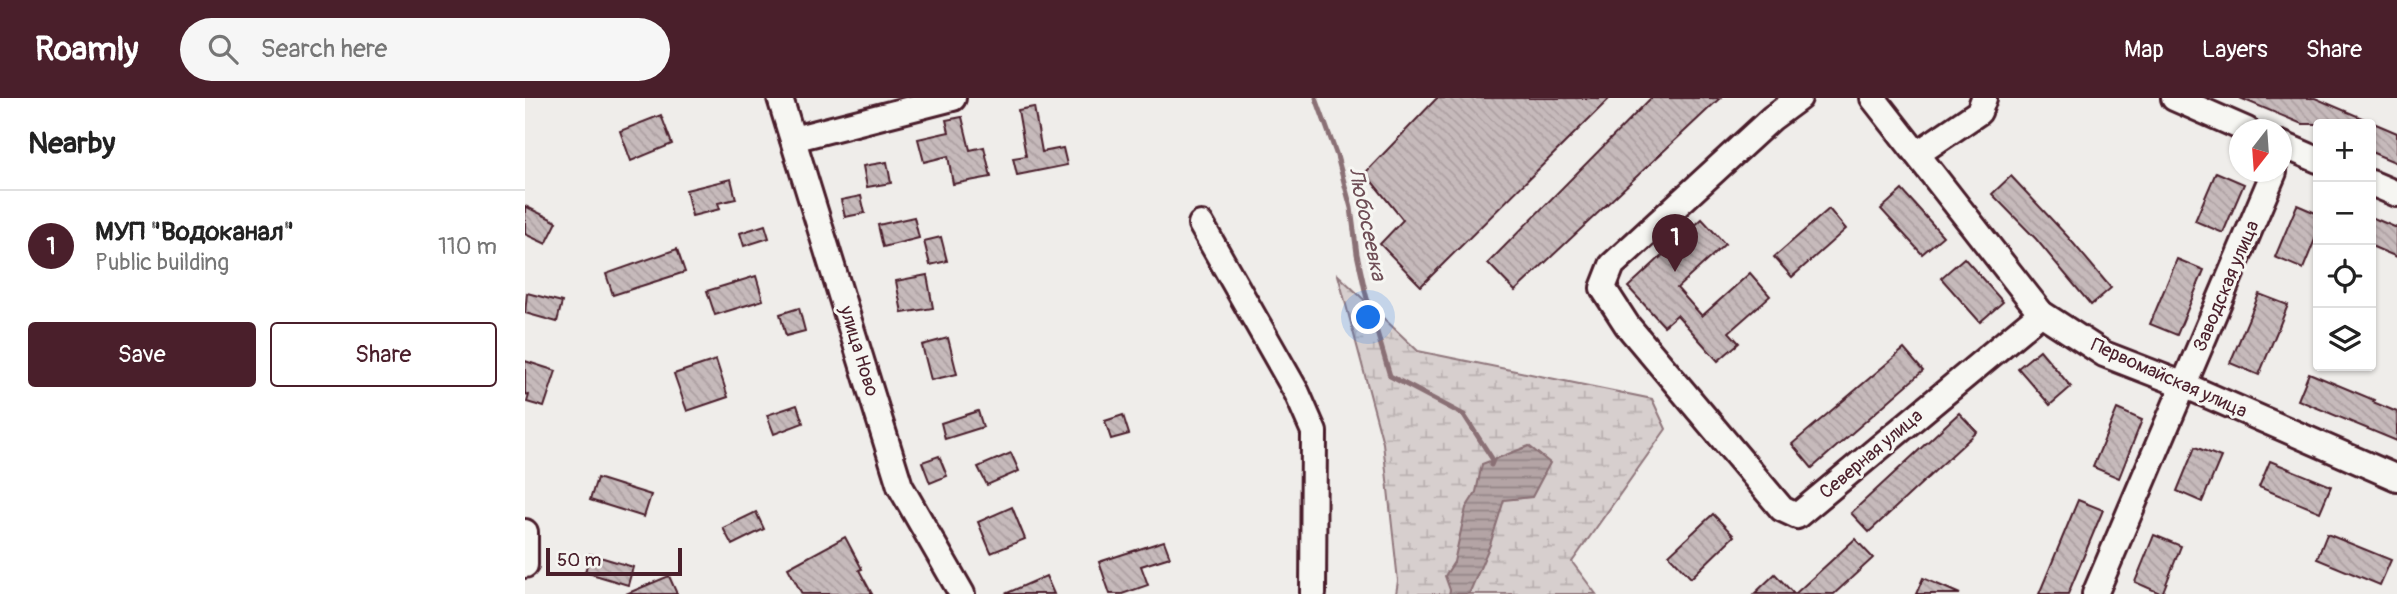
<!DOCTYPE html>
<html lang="en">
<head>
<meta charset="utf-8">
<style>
	:root { --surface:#fff; --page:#f6f6f6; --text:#222; --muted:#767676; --line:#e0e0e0; --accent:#4a1f2b }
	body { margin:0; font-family:Pangolin,sans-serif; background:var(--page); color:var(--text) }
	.controls { position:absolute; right:21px; top:21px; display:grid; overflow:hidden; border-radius:7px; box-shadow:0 2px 5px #0004 }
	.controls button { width:63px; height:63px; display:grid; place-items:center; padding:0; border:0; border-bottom:2px solid var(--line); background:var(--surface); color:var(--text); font:35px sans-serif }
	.compass { position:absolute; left:1704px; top:21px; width:63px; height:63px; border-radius:50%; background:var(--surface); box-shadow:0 2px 5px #0004; rotate:197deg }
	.scale { position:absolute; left:21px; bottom:18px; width:136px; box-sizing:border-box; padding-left:7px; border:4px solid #4a1f2b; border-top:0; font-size:19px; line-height:24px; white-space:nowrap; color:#4a1f2b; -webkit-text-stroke:5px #f6f6f2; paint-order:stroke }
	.you { position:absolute; left:844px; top:220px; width:24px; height:24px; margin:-18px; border:5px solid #fff; border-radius:50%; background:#1a73e8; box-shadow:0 0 0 10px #1a73e833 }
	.badge { display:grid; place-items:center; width:46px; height:46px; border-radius:50%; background:var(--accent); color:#fff; font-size:23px; font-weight:700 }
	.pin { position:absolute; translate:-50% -58px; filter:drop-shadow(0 2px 4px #0008) }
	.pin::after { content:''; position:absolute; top:37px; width:24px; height:21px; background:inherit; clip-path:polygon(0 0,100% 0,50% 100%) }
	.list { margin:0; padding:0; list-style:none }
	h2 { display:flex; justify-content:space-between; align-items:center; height:91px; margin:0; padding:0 28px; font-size:30px }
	h2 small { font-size:23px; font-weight:400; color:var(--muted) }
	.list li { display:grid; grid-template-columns:46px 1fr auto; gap:21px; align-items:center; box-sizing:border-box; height:112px; padding:0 28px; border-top:2px solid var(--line) }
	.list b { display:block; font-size:26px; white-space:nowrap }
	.list p { margin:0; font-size:23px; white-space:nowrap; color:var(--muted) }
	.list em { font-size:23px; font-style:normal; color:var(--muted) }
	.actions { display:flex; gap:14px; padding:21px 28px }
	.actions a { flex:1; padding:16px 0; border:2px solid var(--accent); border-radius:7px; text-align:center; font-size:24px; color:var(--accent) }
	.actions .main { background:var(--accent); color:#fff }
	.icon { flex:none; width:38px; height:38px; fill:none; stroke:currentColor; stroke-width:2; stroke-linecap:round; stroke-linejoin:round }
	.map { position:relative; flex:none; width:1872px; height:496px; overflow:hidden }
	header { display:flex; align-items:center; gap:42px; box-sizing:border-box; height:98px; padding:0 35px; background:var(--accent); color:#fff }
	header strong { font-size:33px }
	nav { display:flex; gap:38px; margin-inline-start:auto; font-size:24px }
	.search { width:490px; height:63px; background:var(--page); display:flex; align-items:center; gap:18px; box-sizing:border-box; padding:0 24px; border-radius:38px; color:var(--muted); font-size:26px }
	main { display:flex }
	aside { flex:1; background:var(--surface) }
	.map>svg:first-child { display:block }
	.wetland { fill:url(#wetland-marsh); stroke:#90777c; stroke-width:2 }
	.water { fill:url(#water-rules); stroke:#8a6f74; stroke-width:2 }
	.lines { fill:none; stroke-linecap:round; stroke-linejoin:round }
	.stream { stroke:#8a6f74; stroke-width:5 }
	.building { fill:url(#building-back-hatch); stroke:#4a1f2b; stroke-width:2 }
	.minor-casing { stroke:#4a1f2b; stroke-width:30 }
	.minor { stroke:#f6f6f2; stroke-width:24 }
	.labels { text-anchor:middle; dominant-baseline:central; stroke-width:6; stroke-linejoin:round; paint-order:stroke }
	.street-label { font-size:19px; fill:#4a1f2b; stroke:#f6f6f2 }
	.water-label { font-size:21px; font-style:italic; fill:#6f4e56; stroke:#f6f6f2 }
</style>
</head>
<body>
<header>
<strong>Roamly</strong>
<div class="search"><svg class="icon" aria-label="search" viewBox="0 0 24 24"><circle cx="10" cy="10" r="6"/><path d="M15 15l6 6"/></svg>Search here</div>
<nav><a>Map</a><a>Layers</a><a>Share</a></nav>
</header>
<main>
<aside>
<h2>Nearby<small></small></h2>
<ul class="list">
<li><span class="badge">1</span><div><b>МУП &quot;Водоканал&quot;</b><p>Public building</p></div><em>110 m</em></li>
</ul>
<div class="actions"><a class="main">Save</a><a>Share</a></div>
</aside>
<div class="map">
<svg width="1872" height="496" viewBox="0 0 1872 496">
	<defs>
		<pattern id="wetland-marsh" width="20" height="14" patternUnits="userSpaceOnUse" patternTransform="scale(1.75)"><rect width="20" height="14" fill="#d7cfce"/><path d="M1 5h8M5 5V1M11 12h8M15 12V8" fill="none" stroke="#bab1b1"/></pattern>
		<pattern id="water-rules" width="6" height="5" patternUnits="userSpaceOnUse" patternTransform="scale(1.75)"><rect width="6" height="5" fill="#b4a4a5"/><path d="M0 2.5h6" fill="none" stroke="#948587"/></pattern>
		<pattern id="building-back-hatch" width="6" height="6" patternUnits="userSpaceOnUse" patternTransform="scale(1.75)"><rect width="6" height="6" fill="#c6babb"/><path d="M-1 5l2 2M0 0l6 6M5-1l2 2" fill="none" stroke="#ac9fa1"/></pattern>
	</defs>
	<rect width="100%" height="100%" fill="#efedea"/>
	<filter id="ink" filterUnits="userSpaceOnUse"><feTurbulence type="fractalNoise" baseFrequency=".0143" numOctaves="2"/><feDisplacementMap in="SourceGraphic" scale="14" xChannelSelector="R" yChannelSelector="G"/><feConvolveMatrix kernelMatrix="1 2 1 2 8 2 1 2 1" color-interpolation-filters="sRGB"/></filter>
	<g filter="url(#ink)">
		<!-- wetland -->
		<path class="wetland" d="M 813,177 L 893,253 L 1127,301 L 1141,331 L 1047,464 L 1071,496 L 871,496 L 873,483 L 858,345 Z"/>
		<!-- water -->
		<path class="water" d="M 1004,348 L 1025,365 L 1007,399 L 979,402 L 965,447 L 944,496 L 924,496 L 925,492 L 920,478 L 929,464 L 941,410 L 951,394 L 957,366 Z"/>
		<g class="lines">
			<!-- stream -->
			<path class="stream" d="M 791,0 L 812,58 L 826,110 L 832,156 L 841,197 L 865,278 L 939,317 L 968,362 L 966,367"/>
		</g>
		<!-- building -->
		<g class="building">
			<path d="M 912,0 L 1085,0 L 896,188 L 855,146 L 878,122 L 840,75 Z"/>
			<path d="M 1126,0 L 1195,0 L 990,193 L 963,165 Z"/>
			<path d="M 1715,0 L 1790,0 L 1872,35 L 1872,65 L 1846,54 L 1846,26 L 1777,26 Z"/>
			<path d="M 509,9 L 517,54 L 538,50 L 542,67 L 492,77 L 488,60 L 501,58 L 493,12 Z"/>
			<path d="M 136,17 L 147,46 L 106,63 L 95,33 Z"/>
			<path d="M 437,19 L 445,52 L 459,49 L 466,79 L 428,86 L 423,58 L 399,64 L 393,41 L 424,34 L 421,22 Z"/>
			<path d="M 362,64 L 366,85 L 342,89 L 338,68 Z"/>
			<path d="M 1691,74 L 1719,86 L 1698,135 L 1670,123 Z"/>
			<path d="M 1486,78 L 1543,139 L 1586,190 L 1566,207 L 1511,141 L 1467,96 Z"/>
			<path d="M 206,81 L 211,101 L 193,105 L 195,111 L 167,118 L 161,92 Z"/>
			<path d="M 1377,92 L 1418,138 L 1397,156 L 1356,111 Z"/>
			<path d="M 336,98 L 340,115 L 320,119 L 316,102 Z"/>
			<path d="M 1772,107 L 1793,116 L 1793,134 L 1778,171 L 1750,159 Z"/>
			<path d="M 0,108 L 32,124 L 21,146 L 0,136 Z"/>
			<path d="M 1304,111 L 1321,131 L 1267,179 L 1249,159 Z"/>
			<path d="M 389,119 L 394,140 L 358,149 L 353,127 Z"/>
			<path d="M 1846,119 L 1872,130 L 1872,159 L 1846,148 Z"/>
			<path d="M 1177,121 L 1200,146 L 1152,190 L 1177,218 L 1225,175 L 1245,198 L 1204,234 L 1214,245 L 1193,263 L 1152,217 L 1139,228 L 1103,189 Z"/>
			<path d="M 240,127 L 244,140 L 219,148 L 215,135 Z"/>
			<path d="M 416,139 L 422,163 L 405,167 L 399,143 Z"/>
			<path d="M 152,151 L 160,174 L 88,197 L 81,176 Z"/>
			<path d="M 1439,160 L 1478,204 L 1455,224 L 1416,180 Z"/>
			<path d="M 1652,161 L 1679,172 L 1652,237 L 1625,226 Z"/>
			<path d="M 402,177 L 408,210 L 377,215 L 371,183 Z"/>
			<path d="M 231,178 L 238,202 L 190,217 L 182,193 Z"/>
			<path d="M 2,195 L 37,204 L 32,224 L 0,215 Z"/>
			<path d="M 1734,196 L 1763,207 L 1734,277 L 1705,265 Z"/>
			<path d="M 274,210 L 280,233 L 261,238 L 255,216 Z"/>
			<path d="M 423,240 L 432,276 L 406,282 L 397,247 Z"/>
			<path d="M 1379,251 L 1398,273 L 1287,370 L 1267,346 Z"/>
			<path d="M 1515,252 L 1546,289 L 1525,307 L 1493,270 Z"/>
			<path d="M 191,262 L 203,299 L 162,313 L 149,276 Z"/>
			<path d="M 0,263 L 31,273 L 19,309 L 2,304 L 4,297 L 0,296 Z"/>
			<path d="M 1784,275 L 1849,302 L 1848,304 L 1872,314 L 1872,343 L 1773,302 Z"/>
			<path d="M 272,307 L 278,325 L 249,336 L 242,317 Z"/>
			<path d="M 1592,311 L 1617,322 L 1594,380 L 1568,369 Z"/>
			<path d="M 453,313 L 458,329 L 420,341 L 416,325 Z"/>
			<path d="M 1434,315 L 1452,334 L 1344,434 L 1326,415 Z"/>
			<path d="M 598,317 L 604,336 L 586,341 L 580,323 Z"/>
			<path d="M 1670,349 L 1696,359 L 1677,404 L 1652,393 Z"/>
			<path d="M 486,355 L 494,373 L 462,387 L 453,369 Z"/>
			<path d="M 414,358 L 422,378 L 405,385 L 397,364 Z"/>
			<path d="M 1745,363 L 1806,388 L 1795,414 L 1734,389 Z"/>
			<path d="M 72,380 L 126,397 L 119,419 L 65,402 Z"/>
			<path d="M 1553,402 L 1578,412 L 1543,496 L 1514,496 Z"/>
			<path d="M 487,409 L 500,441 L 466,455 L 453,424 Z"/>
			<path d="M 231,414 L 239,431 L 207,447 L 198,430 Z"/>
			<path d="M 1188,416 L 1209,438 L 1166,480 L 1144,457 Z"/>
			<path d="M 1802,436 L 1866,462 L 1855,487 L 1792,461 Z"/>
			<path d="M 1629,437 L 1656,448 L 1637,496 L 1610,484 Z"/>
			<path d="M 320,439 L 337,471 L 334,472 L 347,496 L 277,496 L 263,470 Z"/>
			<path d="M 1330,441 L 1348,460 L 1309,496 L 1270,496 Z"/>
			<path d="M 639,443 L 645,459 L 616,468 L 623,487 L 597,496 L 585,496 L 574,464 Z"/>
			<path d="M 65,456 L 108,469 L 103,487 L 60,474 Z"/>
			<path d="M 1250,476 L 1269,496 L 1229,496 Z"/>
			<path d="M 144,478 L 152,496 L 101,496 Z"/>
			<path d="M 521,478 L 529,496 L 480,496 Z"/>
			<path d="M 1398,480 L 1435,496 L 1391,496 Z"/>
		</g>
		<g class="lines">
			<!-- minor casing -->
			<g class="minor-casing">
				<g id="minor">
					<path d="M 255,0 L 375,388 L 437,496"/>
					<path d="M 1274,0 L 1247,20 L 1087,167 L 1078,190 L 1102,227 L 1257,411 L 1272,418 L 1516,215"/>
					<path d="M 1348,0 L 1516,215 L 1579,256 L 1659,287 L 1872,380"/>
					<path d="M 1649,0 L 1722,32"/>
					<path d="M 268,41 L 428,0"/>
					<path d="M 1756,46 L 1793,62"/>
					<path d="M 1392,56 L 1454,14 L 1459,0"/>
					<path d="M 1846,85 L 1872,96"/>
					<path d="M 676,126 L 772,295 L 789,334 L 788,496"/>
					<path d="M 0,434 L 0,467"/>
					<path d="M 1570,496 L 1749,74"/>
				</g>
			</g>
			<!-- minor -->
			<use href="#minor" class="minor"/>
		</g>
	</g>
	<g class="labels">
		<!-- street labels -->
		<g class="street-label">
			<text transform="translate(1701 188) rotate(-67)">Заводская улица</text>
			<text transform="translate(334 253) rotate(73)">улица Ново</text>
			<text transform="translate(1644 280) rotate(24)">Первомайская улица</text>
			<text transform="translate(1346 356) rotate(-40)">Северная улица</text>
		</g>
		<!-- water labels -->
		<g class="water-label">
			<text transform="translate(842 126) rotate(78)">Любосеевка</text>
		</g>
	</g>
</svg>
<div class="controls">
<button>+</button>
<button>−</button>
<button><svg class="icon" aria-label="locate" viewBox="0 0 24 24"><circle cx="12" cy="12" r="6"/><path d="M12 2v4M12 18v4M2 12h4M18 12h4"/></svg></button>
<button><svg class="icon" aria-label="layers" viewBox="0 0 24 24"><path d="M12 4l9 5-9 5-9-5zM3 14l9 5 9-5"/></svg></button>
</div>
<svg class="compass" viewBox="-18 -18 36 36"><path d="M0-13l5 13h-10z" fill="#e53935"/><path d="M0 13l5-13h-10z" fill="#767676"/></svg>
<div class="scale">50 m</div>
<div class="you"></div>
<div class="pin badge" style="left:1150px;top:174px">1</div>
</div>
</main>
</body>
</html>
